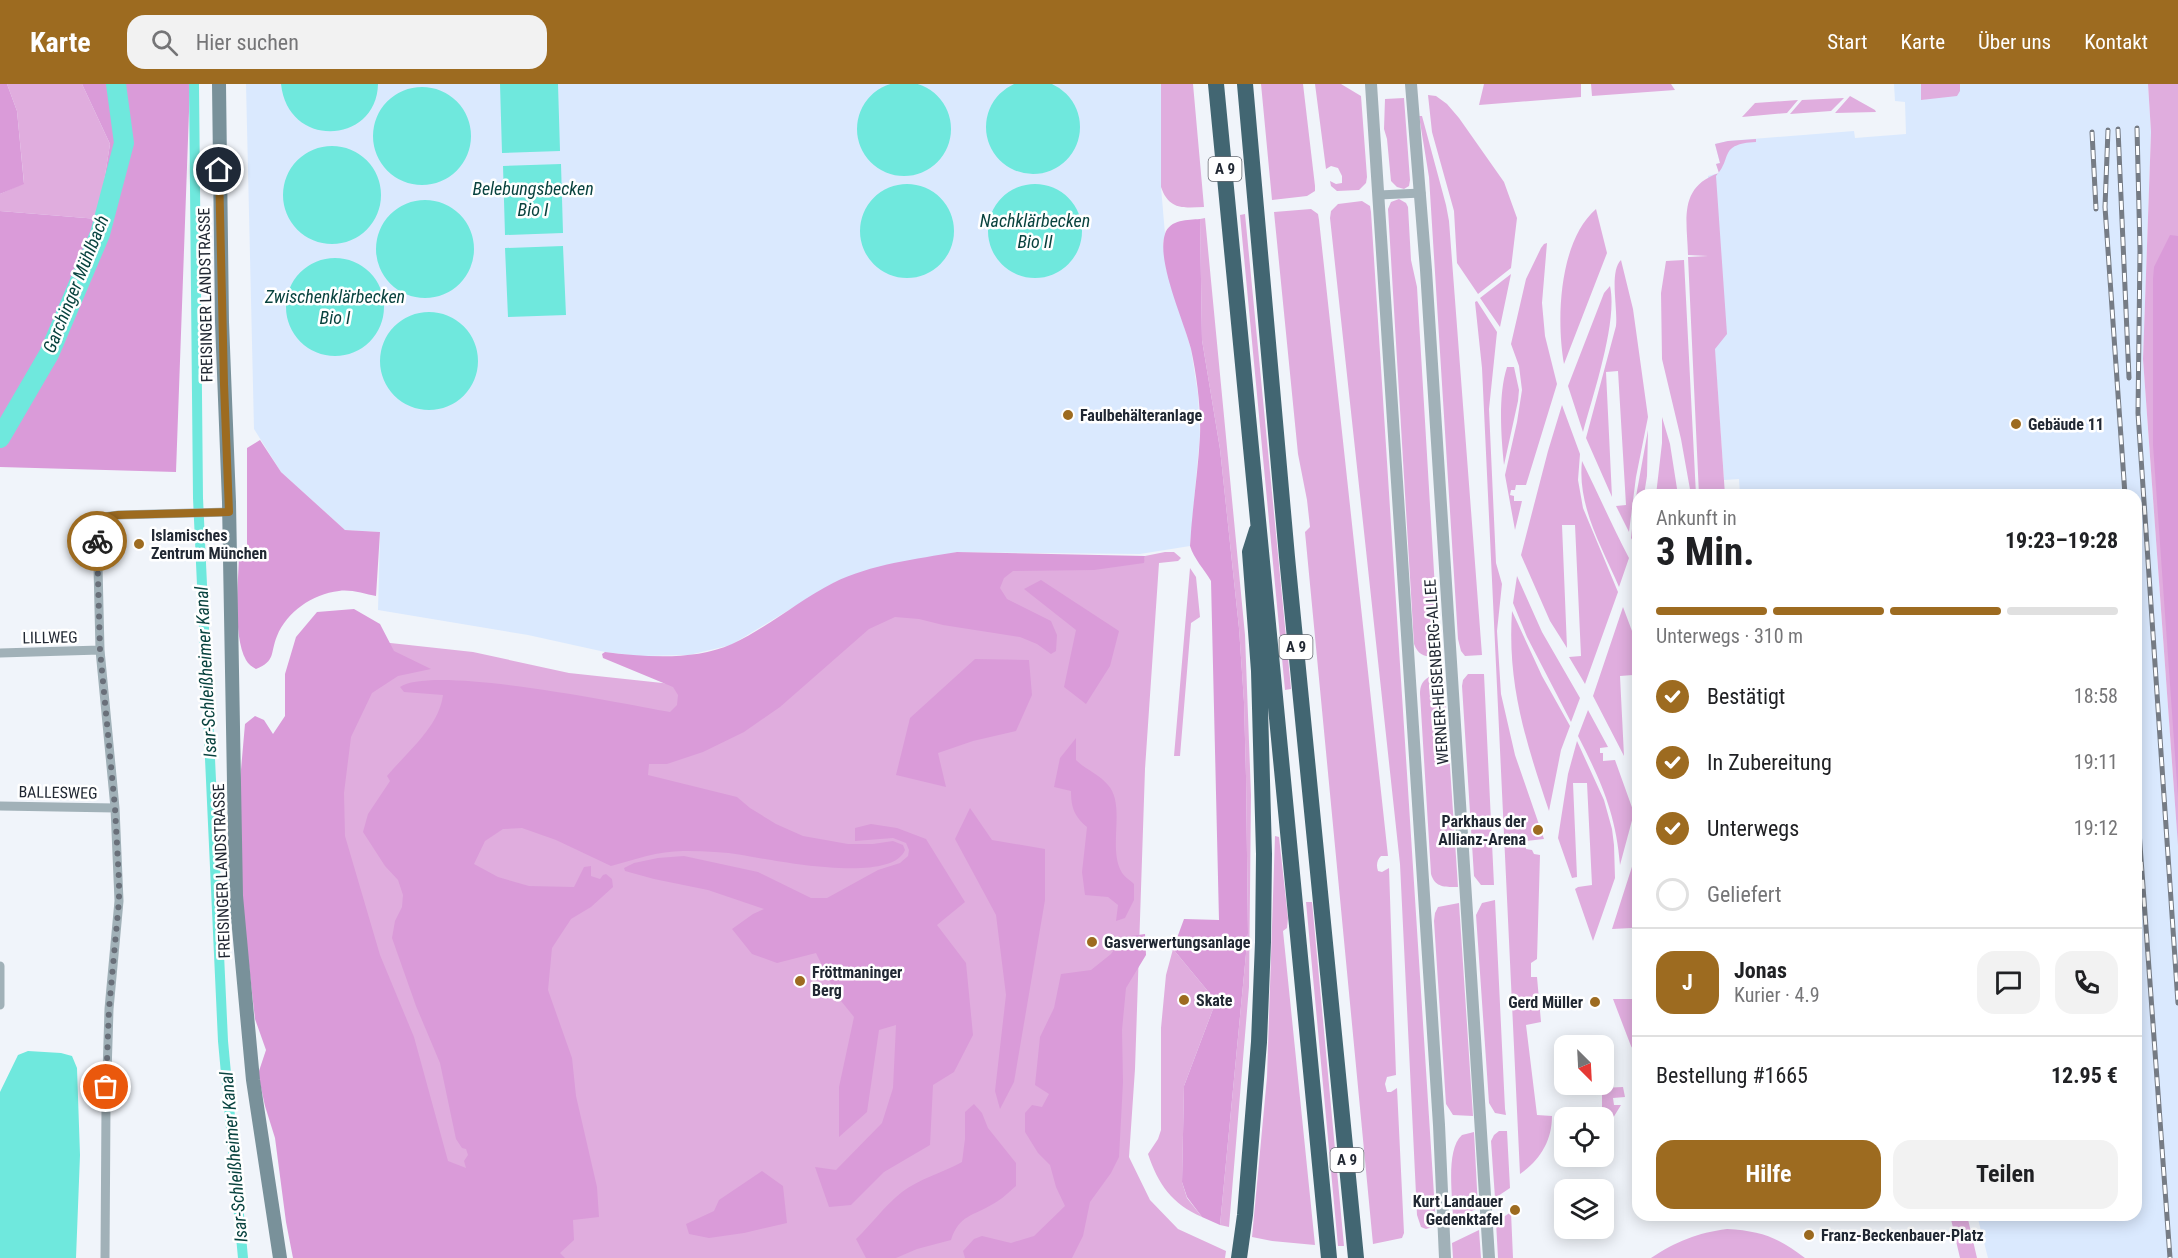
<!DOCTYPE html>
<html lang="de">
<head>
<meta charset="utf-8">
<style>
	body { margin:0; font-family:"Roboto Condensed",sans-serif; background:#f2f2f2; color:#202124; height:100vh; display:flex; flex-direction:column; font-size:22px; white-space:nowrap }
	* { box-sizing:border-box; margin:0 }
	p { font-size:20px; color:#757577 }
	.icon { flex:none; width:33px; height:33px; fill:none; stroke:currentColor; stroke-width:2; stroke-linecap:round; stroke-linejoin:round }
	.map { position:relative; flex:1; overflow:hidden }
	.side { position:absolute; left:1632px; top:405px; width:510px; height:732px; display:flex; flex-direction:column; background:#fff; border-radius:18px; box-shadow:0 3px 15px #0003 }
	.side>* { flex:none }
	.needle { width:39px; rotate:156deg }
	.controls { position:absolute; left:1554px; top:951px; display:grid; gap:12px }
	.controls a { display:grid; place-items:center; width:60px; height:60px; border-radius:12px; background:#fff; box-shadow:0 3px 15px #0003; font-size:30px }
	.pin { position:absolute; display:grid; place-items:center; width:51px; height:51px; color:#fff; margin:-26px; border:3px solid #fff; border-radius:50%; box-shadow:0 2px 6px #0007 }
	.courier { position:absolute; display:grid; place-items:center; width:60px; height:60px; margin:-30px; border:4px solid #9d6b20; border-radius:50%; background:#fff; color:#222; box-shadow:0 2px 8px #0007 }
	.summary em { font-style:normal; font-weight:700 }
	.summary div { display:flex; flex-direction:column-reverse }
	.summary { display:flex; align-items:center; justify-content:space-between; height:102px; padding:0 24px }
	h1 { font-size:39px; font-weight:700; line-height:45px }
	.bar { display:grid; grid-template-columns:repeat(4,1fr); gap:9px 6px; align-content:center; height:72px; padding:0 24px }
	.bar i { height:8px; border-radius:4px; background:#e0e0e0 }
	.bar .on { background:#9d6b20 }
	.bar p { grid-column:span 4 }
	.line { display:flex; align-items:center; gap:15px; padding:0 24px; border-top:2px solid #e0e0e0 }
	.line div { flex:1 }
	.round { display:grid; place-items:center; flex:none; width:63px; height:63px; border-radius:18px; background:#f2f2f2 }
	ol { padding:0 24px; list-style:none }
	li { display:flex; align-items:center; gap:18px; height:66px }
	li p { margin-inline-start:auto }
	li .icon { padding:6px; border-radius:50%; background:#9d6b20; color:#fff; stroke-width:4 }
	li:last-child { color:#757577 }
	li i { width:33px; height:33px; border:3px solid #e0e0e0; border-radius:50% }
	.cta { display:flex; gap:12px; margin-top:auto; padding:12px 24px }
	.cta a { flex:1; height:69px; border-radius:18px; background:#9d6b20; color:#fff; font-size:24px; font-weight:700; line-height:69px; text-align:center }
	.cta a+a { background:#f2f2f2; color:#202124 }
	header { display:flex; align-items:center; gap:36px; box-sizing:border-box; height:84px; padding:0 30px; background:#9d6b20; color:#fff }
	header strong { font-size:28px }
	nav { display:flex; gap:33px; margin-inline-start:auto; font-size:21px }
	.search { width:420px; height:54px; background:#f2f2f2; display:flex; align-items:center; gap:15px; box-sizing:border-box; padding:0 21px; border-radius:18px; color:#757577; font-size:22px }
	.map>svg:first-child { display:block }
	.built { fill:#dae9fe }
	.green { fill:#e0adde }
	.forest { fill:#da9bd9 }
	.water { fill:#6fe8dd }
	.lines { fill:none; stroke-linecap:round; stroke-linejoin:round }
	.canal { stroke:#6fe8dd; stroke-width:10 }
	.river { stroke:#6fe8dd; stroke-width:20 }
	.minor { stroke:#a1b1b8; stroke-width:9 }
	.tertiary { stroke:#a1b1b8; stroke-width:12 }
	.secondary { stroke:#79919a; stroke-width:14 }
	.motorway { stroke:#426672; stroke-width:16 }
	.rail-casing { stroke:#767c85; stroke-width:5 }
	.rail { stroke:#fff; stroke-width:3; stroke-dasharray:9; stroke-linecap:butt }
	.done { stroke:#696f79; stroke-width:6; stroke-dasharray:0 10.8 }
	.route { stroke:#9d6b20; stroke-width:8 }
	.poi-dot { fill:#9d6b20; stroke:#fff; stroke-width:2 }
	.labels { text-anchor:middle; stroke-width:5; stroke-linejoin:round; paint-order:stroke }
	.shield { fill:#fff; stroke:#646870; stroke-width:1.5 }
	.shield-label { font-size:15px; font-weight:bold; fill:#212833 }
	.street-label { font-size:16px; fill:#212833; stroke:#fff }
	.poi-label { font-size:16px; font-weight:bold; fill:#212833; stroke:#fff; text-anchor:start }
	.water-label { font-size:18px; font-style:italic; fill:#09433f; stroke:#fff }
</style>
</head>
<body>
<header>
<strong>Karte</strong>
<div class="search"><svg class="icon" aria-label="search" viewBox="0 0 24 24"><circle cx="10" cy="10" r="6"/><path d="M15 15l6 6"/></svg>Hier suchen</div>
<nav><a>Start</a><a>Karte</a><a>Über uns</a><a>Kontakt</a></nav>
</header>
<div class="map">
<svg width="2178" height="1174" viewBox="0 0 2178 1174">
	<rect width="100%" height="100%" fill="#f0f4fa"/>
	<path class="built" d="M246 0H1161V103L1165 150 1163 159 1166 184 1191 265 1198 310 1200 351 1190 462 1140 470 957 468 835 498 731 561 689 571 639 572 605 568 528 551 378 526 380 448 345 446 281 388 254 345Z
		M1894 0H2148L2151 48 2143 275 2178 762V1174H1988L1977 1131H2136V411H1740L1739 395 1724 396 1708 171V92L1719 89 1716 80 1720 79 1715 60 1728 57 1854 47 1855 54 1906 50 1905 18 1895 17Z"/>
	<path class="green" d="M7 0H82L110 60 98 135 0 127V110L24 99 17 27Z
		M1161 0H1193L1204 123C1183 124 1169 126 1161 103Z
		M1261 0H1303L1315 102V107L1307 112 1272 116Z
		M1315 0H1341L1361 12 1367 93 1366 99 1359 106 1337 107 1331 102 1330 97 1336 100 1342 99V92L1338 84 1331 82 1326 85Z
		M1484 0H1581V13L1479 21Z
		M1591 0H1671L1675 6 1592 12Z
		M1921 0H1960V7L1957 12 1921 16Z
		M2148 0H2178V762L2143 275 2151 48Z
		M1428 11 1436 12 1447 20 1459 34 1504 98 1517 134 1511 184 1478 210 1457 179 1454 127 1432 48Z
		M1850 12 1875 26 1876 28 1835 29Z
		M1404 14 1410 96 1409 102 1404 105 1397 103 1391 97 1387 55 1384 45 1385 15Z
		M1844 14 1831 27 1790 30 1802 16Z
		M1798 16 1787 29 1742 33 1755 19Z
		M1419 32H1422L1446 121 1449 137 1482 571 1465 572 1461 567 1458 555 1429 93Z
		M1756 55V58C1718 60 1733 74 1716 92L1727 250 1715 265 1725 411H1699L1688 173 1708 172 1688 171C1687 136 1678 103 1719 89L1716 80 1720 79 1715 60 1728 57Z
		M1399 115 1406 119 1408 123 1411 176 1417 203 1439 572C1427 573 1419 573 1414 560L1388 125 1391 118Z
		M1362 117 1370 122 1371 128 1436 1142 1426 1145 1421 1143 1417 1131 1400 780 1330 134 1331 127 1338 120Z
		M1311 125 1318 130 1319 136 1388 772H1381C1377 776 1376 781 1378 787L1382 788 1389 784 1396 991 1387 993 1385 1000 1387 1008H1391L1397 1004 1404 1149 1402 1154 1373 1160 1305 448 1310 443 1307 416 1298 370 1274 128Z
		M1596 125 1607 169 1564 280C1556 235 1559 157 1596 125Z
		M1245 130 1291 605 1285 606 1240 131Z
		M1205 134 1245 551 1251 711 1249 903 1229 1143 1220 1141 1248 849 1246 692 1244 618 1239 544 1220 365 1202 256 1200 135Z
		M1547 159 1542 219 1545 252 1557 300 1526 401H1516L1515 406H1511L1510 411 1514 412V417H1522L1515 446 1505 391 1517 338 1522 306 1519 282 1511 260 1526 195 1541 164 1544 160Z
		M1621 176 1633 225 1648 333 1636 393 1629 448 1616 422 1626 421 1618 287 1606 288 1612 413 1586 354 1616 242C1618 224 1609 188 1621 176Z
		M1684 176 1696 411H1691L1681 355 1662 275 1661 209 1666 177Z
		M1511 190 1500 243 1480 214Z
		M1610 202C1618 237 1593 311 1583 348L1568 302 1604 209Z
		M1477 217 1497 248 1489 325 1496 479 1502 500 1497 547 1501 610 1515 671 1544 755 1526 757V765L1532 766 1534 770 1540 771 1537 875 1531 879V893H1537L1541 938 1526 941 1537 1031 1552 1032C1552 1057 1540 1076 1520 1090L1482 284 1475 218Z
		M1507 283H1514L1519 306 1518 317 1504 381C1501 352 1498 311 1507 283Z
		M1562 321 1580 370 1578 396 1583 424 1618 508 1585 600 1569 573 1581 572 1575 441H1562L1567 564 1550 537 1521 471 1548 367Z
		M1662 333 1670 360 1678 411H1656L1662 359Z
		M1648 346 1647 392 1644 411H1638V442L1634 459 1631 454 1635 418Z
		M1582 377C1598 409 1612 442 1629 474L1619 503C1602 463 1577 422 1582 377Z
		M1165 468H1174L1181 474 1178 477 1159 479 1145 685 1135 985 1129 1073 1150 1116 1178 1145 1226 1167 1225 1174H351L322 592 372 557 473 568 569 589 709 604 985 487 1144 476 1145 472Z
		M1190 484 1196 493 1200 533 1191 539 1180 672H1174Z
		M1517 492 1542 548 1580 614 1571 638 1527 553 1513 519Z
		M1623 523 1638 563V678L1633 591 1620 592 1624 672 1593 612Z
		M1512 527 1542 592 1570 642 1561 666 1549 727C1526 658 1507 601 1512 527Z
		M1468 590H1484L1494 801H1481L1474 792 1462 602 1463 596Z
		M1444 592 1458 803C1446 803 1435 804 1431 790L1420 610C1420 602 1422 597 1429 593L1431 596 1437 593Z
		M1588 626 1608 663 1600 664V669H1603V677L1615 676 1634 729 1620 781C1616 730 1601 697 1578 652Z
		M1577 657 1604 716 1612 745 1614 761 1615 794 1593 857 1575 805 1578 803 1592 801 1587 699H1573L1577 793 1572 794 1558 754 1568 690Z
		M1275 752 1279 753 1288 834 1287 844 1283 847 1315 1161 1272 1157 1252 1153 1267 993Z
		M1638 764V822L1632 823V844L1612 845Z
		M1495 816 1505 1025 1506 1031 1495 1029 1489 1019 1476 831 1482 819Z
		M1306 818H1312L1344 1162H1338Z
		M1459 819 1473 1032 1453 1031 1446 1020 1434 837 1435 829 1438 823Z
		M1173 865 1216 917 1184 1002 1182 1098 1187 1114 1202 1133C1172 1120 1158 1100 1148 1070L1158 1055 1161 1046V944L1166 891Z
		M1613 915H1635L1638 926V974L1631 962Z
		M1623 1003 1625 1013 1613 1014 1614 1021H1621L1613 1034 1604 1044V1034L1590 1033 1602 1030V1004Z
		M1499 1047H1507L1510 1104 1495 1114 1491 1057 1494 1051Z
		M1474 1048 1478 1124 1453 1136C1453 1114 1445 1066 1462 1051Z
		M1511 1128 1513 1174H1498L1496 1138Z
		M1950 1131H1967L1977 1174H1960Z
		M1727 1145C1761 1147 1778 1153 1805 1174H1651C1677 1157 1697 1149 1727 1145Z
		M1479 1146 1481 1174H1453L1452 1159Z"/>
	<path class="forest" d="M0 0H7L17 27 24 100 0 110Z
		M82 0H190L176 388 0 383V127L98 135 110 60Z
		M1200 135 1202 256 1220 365 1239 544 1244 618 1246 692 1248 849 1220 1141 1202 1133 1187 1113 1182 1098 1184 1002 1216 917 1173 865 1184 835 1219 836 1211 497C1204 485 1194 475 1190 462 1192 425 1198 389 1200 352 1201 324 1197 293 1191 265 1184 237 1156 177 1165 150 1170 135 1188 136 1200 135Z
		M2170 151 2178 152V713L2153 361V195L2154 183Z
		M260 356 281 388 345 446 380 448 376 512C365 510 350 505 339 507 312 510 287 528 277 552 270 569 276 577 256 585 252 583 248 580 246 576 233 553 238 500 239 473L247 472V364Z
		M957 468 1145 472 1144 479 1094 486 1013 487 1004 494 1000 504 1007 515 1051 537 1057 551 1056 567 1051 570 1037 560 1020 553 943 541 919 535 895 533 869 545 780 623 744 648 703 668 667 680H649L648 691 737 713 750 724 776 740 803 752 848 760H873L893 757 903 761 905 766C891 801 772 776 742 771 724 768 706 767 687 767 661 766 636 775 611 782L556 756 522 744 503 745 485 757 474 780 498 793 529 802 574 803 584 783 591 782V792L600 795 603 791 606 790 612 795 613 803 591 823 571 835 552 864 548 906 572 974 576 1012 597 1103 599 1133 573 1136 574 1156 560 1169 565 1174H293L286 1138 275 1054 265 1022 258 990 266 966 255 935 244 838 240 784V697L245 640 255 632 264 636 273 650 285 632V590L296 553 317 528 354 525 380 540 394 567 431 585 398 592 372 609 351 653 344 709 345 752 380 871 414 953 448 1077 466 1084 464 1077 468 1071 466 1065 462 1064 456 1055 440 979 416 922 392 854 395 837 402 823 403 811 398 796 385 782 363 748 368 730 390 697 387 692C407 668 439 643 443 611L404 608 400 603C433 580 624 620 670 628L677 621 678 611 673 603 603 574 602 570 605 568C645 573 694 577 732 560 767 544 798 517 833 499 871 480 916 475 957 468Z
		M1041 496 1119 547 1110 582 1086 620 1064 603 1076 546 1024 505Z
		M975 575 1029 576 1032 611 1016 647 973 657 938 669 946 703 896 691 910 634Z
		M1076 654V676C1085 685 1100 691 1108 701 1126 721 1108 762 1121 787 1123 792 1130 796 1134 800V816L1125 834 1116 837 1118 821 1108 813 1085 811 1082 788 1087 743C1074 732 1071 723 1071 707L1054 703 1060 674Z
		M970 724 992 756 1045 765V816L1014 998 1000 1025 995 1007 1006 911 996 831 955 755Z
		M871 740 897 744 926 755 965 818 937 841 966 879 973 951 954 988 933 1001 930 1061 884 1088 851 1121 829 1123 815 1083 836 1086 882 1039 893 1004 896 941 879 946 867 1028 839 1053V1003L854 933 837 912 816 869 777 879 752 870 732 845 753 830 764 825 708 806 654 795 625 787 624 784 634 779 658 774 684 772 758 788 811 814H827L878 786 900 779 908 772 909 766 906 759 893 754 855 757V744Z
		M1145 850 1146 871 1126 904 1122 946 1123 998 1119 1073 1111 1089 1090 1118 1083 1152 1072 1174H965L963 1167 974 1155 982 1152 1011 1159 1034 1152 1065 1122 1056 1103 1050 1081 1038 1069 1025 1048V1029L1032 1021 1042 1023 1049 1010 1035 1001 1040 953 1054 924 1061 890 1091 886 1111 870 1123 853Z
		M974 1020 982 1029 988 1044 1016 1079V1102C1009 1108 1001 1116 993 1120 973 1132 959 1131 951 1156L917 1165 896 1174H866L856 1155C872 1140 884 1122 902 1108 917 1096 944 1088 962 1078L965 1055V1028Z
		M762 1087 783 1102 787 1139 744 1149 709 1154 689 1150 686 1140 714 1127 719 1116Z"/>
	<path class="water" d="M986 43a47 47 0 1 1 94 0a47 47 0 1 1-94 0Z
		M857 45a47 47 0 1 1 94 0a47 47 0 1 1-94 0Z
		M281 0H378C377 60 288 66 281 0Z
		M500 0H558L560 67 502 69Z
		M373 52a49 49 0 1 1 98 0a49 49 0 1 1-98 0Z
		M283 111a49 49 0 1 1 98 0a49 49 0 1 1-98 0Z
		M561 80 563 149 505 151 503 82Z
		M988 147a47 47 0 1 1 94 0a47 47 0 1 1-94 0Z
		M860 147a47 47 0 1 1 94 0a47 47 0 1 1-94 0Z
		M376 165a49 49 0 1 1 98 0a49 49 0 1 1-98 0Z
		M563 162 566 231 508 233 505 164Z
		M286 223a49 49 0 1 1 98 0a49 49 0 1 1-98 0Z
		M380 277a49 49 0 1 1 98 0a49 49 0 1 1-98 0Z
		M28 967 61 969 72 972 77 984 80 1071 76 1174H0V1008L18 971Z"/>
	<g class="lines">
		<path class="canal" d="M194 0 198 414 223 957 243 1174"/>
		<path class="river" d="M0 354 49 270 100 150 124 59 116 0"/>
		<path class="minor" d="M1379 111 1421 109
			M0 569 100 566
			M0 722 115 724
			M0 882V921
			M105 1174 106 1022 109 925 119 817 115 724 100 566 97 441 104 433 119 431 229 428"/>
		<path class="tertiary" d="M1371 0 1439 1041 1445 1174
			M1411 0 1426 186 1489 1174"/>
		<path class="secondary" d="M219 0 222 238 229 418 236 812 253 996 280 1174"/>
		<path class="motorway" d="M1216 0 1329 1174
			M1245 0 1287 473 1356 1174
			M1239 1174 1245 1131 1259 958 1263 858 1264 770 1259 587 1250 468 1257 446"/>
		<g class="rail-casing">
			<path id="rail" d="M2137 44 2140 166 2138 329 2178 919
				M2118 45 2129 294
				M2108 46 2105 123 2125 411
				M2092 48 2096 125
				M2136 706 2170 1174"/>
		</g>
		<use href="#rail" class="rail"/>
	</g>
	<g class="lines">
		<path class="done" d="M97 457 100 566 115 724 119 797V817L109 925 106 1003"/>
		<path class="route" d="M97 457V441L104 433 118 431 229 428 224 300 219 86"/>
	</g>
	<g class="poi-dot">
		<circle cx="1068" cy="331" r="6"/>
		<circle cx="2016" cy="340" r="6"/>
		<circle cx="139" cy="460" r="6"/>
		<circle cx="1538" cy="746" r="6"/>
		<circle cx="1092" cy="858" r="6"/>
		<circle cx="800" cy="897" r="6"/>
		<circle cx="1184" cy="916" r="6"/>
		<circle cx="1595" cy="918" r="6"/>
		<circle cx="1515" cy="1126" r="6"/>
		<circle cx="1809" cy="1151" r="6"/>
	</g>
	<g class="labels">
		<g class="shield">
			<rect x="1208.5" y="73" width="33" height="24" rx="4.5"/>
			<rect x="1279.5" y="551" width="33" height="24" rx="4.5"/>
			<rect x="1330.5" y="1064" width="33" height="24" rx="4.5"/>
		</g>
		<g class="shield-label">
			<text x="1225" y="90">A 9</text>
			<text x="1296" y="568">A 9</text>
			<text x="1347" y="1081">A 9</text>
		</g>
		<g class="street-label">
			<text transform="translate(205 211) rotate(-91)" y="6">FREISINGER LANDSTRASSE</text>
			<text transform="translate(50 553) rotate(-1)" y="6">LILLWEG</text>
			<text transform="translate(1436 588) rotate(-94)" y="6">WERNER-HEISENBERG-ALLEE</text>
			<text transform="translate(58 708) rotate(1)" y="6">BALLESWEG</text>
			<text transform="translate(221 787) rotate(-92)" y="6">FREISINGER LANDSTRASSE</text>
		</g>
		<g class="poi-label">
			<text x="1080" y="337">Faulbehälteranlage</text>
			<text x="2028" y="346">Gebäude 11</text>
			<text x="151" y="457">Islamisches<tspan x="151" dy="18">Zentrum München</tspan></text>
			<text x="1526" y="743" text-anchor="end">Parkhaus der<tspan x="1526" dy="18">Allianz-Arena</tspan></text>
			<text x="1104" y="864">Gasverwertungsanlage</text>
			<text x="812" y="894">Fröttmaninger<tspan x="812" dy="18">Berg</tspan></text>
			<text x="1196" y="922">Skate</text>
			<text x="1583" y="924" text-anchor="end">Gerd Müller</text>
			<text x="1503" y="1123" text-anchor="end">Kurt Landauer<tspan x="1503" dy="18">Gedenktafel</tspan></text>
			<text x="1821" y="1157">Franz-Beckenbauer-Platz</text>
		</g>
		<g class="water-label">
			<text x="533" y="111">Belebungsbecken<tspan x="533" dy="21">Bio I</tspan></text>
			<text x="1035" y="143">Nachklärbecken<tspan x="1035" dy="21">Bio II</tspan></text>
			<text transform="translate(76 200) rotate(-68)" y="6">Garchinger Mühlbach</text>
			<text x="335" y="219">Zwischenklärbecken<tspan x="335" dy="21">Bio I</tspan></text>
			<text transform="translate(206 588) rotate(-93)" y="6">Isar-Schleißheimer Kanal</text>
			<text transform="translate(234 1073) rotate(-95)" y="6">Isar-Schleißheimer Kanal</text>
		</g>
	</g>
</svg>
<div class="controls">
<a><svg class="needle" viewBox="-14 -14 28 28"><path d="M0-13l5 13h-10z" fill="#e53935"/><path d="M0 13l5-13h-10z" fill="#757577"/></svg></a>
<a><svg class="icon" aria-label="locate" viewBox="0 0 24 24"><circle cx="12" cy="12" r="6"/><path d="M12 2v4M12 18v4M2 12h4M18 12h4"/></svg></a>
<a><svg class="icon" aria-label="layers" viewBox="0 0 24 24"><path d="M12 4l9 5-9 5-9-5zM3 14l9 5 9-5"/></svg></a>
</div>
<div class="pin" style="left:106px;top:1003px;background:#ea580c"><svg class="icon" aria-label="bag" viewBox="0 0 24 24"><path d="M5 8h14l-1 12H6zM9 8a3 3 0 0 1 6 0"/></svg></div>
<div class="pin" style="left:219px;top:86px;background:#1f2937"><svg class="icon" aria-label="home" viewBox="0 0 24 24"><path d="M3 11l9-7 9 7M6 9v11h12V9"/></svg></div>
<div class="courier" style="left:97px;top:457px"><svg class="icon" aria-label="bike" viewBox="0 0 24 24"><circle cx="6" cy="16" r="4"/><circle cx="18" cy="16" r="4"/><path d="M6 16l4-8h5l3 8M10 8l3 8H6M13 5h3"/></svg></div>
<section class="side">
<div class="summary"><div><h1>3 Min.</h1><p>Ankunft in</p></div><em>19:23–19:28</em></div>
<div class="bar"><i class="on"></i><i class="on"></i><i class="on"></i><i></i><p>Unterwegs · 310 m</p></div>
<ol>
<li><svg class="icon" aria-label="check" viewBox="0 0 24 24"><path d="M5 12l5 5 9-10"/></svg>Bestätigt<p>18:58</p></li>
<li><svg class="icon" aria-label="check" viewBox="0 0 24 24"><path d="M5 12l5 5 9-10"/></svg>In Zubereitung<p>19:11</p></li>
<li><svg class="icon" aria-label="check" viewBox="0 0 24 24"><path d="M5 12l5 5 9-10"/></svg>Unterwegs<p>19:12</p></li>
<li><i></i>Geliefert</li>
</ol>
<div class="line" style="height:108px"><b class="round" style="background:#9d6b20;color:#fff">J</b><div><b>Jonas</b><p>Kurier · 4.9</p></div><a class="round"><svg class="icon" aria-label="chat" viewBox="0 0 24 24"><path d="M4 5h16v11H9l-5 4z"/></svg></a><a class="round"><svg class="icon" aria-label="phone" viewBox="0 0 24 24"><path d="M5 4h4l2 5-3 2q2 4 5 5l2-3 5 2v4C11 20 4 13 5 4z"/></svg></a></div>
<div class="line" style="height:78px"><div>Bestellung #1665</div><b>12.95 €</b></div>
<div class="cta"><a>Hilfe</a><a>Teilen</a></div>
</section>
</div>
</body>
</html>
